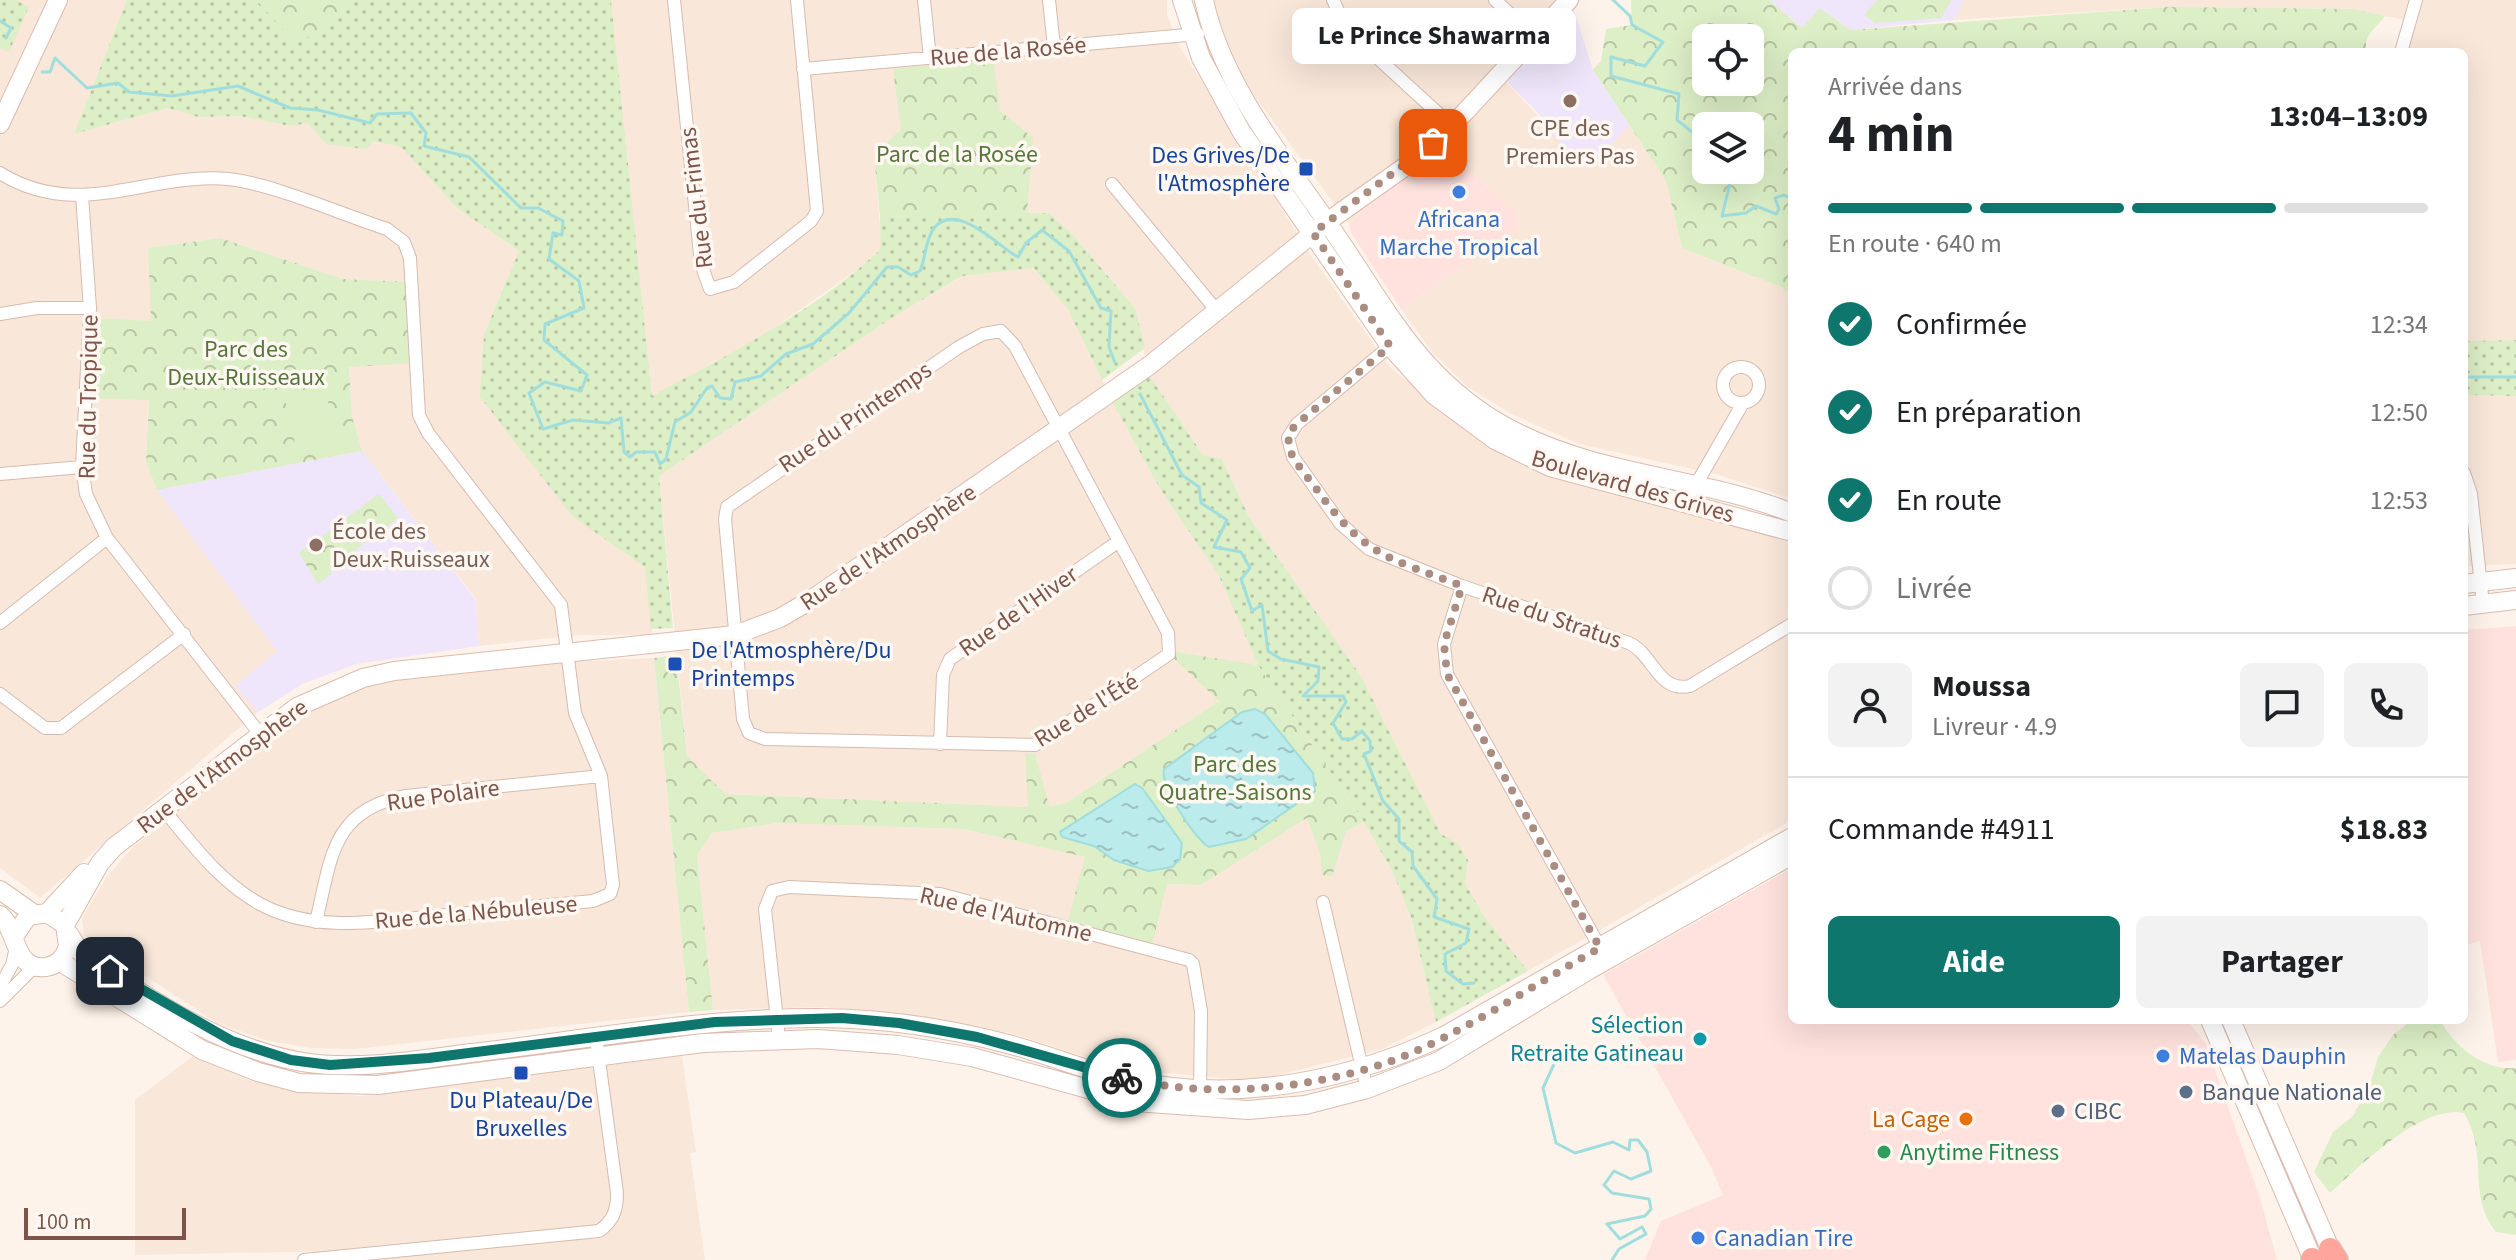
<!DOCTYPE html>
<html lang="fr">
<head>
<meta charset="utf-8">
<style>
	body { margin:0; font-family:"Source Sans 3",sans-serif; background:#f2f2f2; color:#202124; height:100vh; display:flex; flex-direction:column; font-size:30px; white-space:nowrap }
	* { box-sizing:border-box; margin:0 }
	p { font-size:26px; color:#757577 }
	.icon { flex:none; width:44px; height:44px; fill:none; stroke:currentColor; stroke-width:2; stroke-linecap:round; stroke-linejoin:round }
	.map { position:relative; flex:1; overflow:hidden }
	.details { position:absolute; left:1788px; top:48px; width:680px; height:976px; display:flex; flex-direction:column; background:#fff; border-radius:12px; box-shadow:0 8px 32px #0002 }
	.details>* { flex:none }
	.fabs { position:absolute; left:1692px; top:24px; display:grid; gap:16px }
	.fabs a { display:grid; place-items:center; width:72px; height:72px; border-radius:12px; background:#fff; box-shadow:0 8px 32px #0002; font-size:40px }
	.scale { position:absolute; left:24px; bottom:20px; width:162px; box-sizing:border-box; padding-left:8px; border:4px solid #7d5449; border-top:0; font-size:22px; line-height:28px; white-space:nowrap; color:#7d5449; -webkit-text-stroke:6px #fff8f2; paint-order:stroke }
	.pin { position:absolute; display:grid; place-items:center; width:68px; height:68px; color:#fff; margin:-34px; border-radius:16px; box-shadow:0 4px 12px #0006 }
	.courier { position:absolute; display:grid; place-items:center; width:80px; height:80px; margin:-40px; border:6px solid #0f766e; border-radius:50%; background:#fff; color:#222; box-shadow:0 2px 10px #0007 }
	.bubble { position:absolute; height:56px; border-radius:12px; background:#fff; box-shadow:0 8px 32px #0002; font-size:26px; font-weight:700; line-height:56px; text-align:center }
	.overview em { font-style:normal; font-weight:700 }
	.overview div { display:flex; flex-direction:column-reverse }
	.overview { display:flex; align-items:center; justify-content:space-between; height:136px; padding:0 40px }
	h1 { font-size:52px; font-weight:700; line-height:60px }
	.bar { display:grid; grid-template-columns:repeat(4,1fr); gap:12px 8px; align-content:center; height:96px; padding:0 40px }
	.bar i { height:10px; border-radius:6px; background:#e0e0e0 }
	.bar .selected { background:#0f766e }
	.bar p { grid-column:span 4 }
	.line { display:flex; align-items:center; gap:20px; padding:0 40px; border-top:2px solid #e0e0e0 }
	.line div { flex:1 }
	.round { display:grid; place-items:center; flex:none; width:84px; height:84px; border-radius:12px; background:#f2f2f2 }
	ol { padding:0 40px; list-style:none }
	li { display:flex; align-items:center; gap:24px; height:88px }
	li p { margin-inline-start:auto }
	li .icon { padding:8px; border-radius:50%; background:#0f766e; color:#fff; stroke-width:4 }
	li:last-child { color:#757577 }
	li i { width:44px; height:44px; border:4px solid #e0e0e0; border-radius:50% }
	.button { display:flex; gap:16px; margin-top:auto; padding:16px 40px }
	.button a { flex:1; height:92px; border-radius:12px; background:#0f766e; color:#fff; font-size:32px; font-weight:700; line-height:92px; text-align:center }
	.button a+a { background:#f2f2f2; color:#202124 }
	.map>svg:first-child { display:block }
	.residential { fill:#f9e7da }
	.commercial { fill:#ffe2dd }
	.education { fill:#f0e6fb }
	.grass { fill:url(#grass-dots) }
	.forest { fill:url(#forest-crowns); fill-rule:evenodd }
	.garden { fill:#dcefc6 }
	.water { fill:url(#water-ripples); stroke:#a0dede; stroke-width:2 }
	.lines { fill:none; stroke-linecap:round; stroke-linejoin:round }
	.stream { stroke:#a0dede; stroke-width:3 }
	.street-casing { stroke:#d5bbb0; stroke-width:14 }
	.secondary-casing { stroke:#dbbcaf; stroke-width:20 }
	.highway-casing { stroke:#dbcfcc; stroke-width:24 }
	.street { stroke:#fff; stroke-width:12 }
	.secondary { stroke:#fff; stroke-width:18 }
	.highway { stroke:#fea69b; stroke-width:22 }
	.done { stroke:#aa8c81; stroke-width:8; stroke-dasharray:0 14.4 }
	.route { stroke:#0f766e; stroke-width:10 }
	.education-dot { fill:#8d6e63; stroke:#fff8f2; stroke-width:3 }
	.transit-dot { fill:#1a4fb4; stroke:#fff8f2; stroke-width:3 }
	.shop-dot { fill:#3f7fe0; stroke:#fff8f2; stroke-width:3 }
	.culture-dot { fill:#0f9aa8; stroke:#fff8f2; stroke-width:3 }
	.service-dot { fill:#5c6f8a; stroke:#fff8f2; stroke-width:3 }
	.food-dot { fill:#e8710a; stroke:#fff8f2; stroke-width:3 }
	.leisure-dot { fill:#2e9e5b; stroke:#fff8f2; stroke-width:3 }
	.labels { text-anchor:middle; stroke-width:7; stroke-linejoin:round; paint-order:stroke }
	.street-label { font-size:24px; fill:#7d5449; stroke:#fff8f2 }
	.education-label { font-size:24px; fill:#785e54; stroke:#fff8f2 }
	.park-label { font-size:24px; fill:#55773a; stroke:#fff8f2 }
	.transit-label { font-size:24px; fill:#164399; stroke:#fff8f2; text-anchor:end }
	.shop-label { font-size:24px; fill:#366cbe; stroke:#fff8f2; text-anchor:start }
	.culture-label { font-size:24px; fill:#0d838f; stroke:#fff8f2; text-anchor:end }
	.service-label { font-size:24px; fill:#4e5e75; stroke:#fff8f2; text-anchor:start }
	.food-label { font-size:24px; fill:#c56008; stroke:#fff8f2; text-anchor:end }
	.leisure-label { font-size:24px; fill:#27864d; stroke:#fff8f2; text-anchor:start }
</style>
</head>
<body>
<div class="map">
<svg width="2516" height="1260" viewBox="0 0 2516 1260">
	<defs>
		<pattern id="grass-dots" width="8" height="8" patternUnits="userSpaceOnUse" patternTransform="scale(2)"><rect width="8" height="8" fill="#dcefc6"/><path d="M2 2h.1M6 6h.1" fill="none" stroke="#b8c4a3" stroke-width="1.8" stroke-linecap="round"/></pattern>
		<pattern id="forest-crowns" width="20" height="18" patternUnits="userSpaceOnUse" patternTransform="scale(2)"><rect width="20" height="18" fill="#dcefc6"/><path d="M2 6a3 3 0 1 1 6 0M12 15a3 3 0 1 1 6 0" fill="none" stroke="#b8c4a3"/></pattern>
		<pattern id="water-ripples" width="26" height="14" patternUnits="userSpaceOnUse" patternTransform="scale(2)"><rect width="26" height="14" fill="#bbebeb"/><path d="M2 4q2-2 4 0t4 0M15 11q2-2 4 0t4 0" fill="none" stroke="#9dc1c0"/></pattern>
	</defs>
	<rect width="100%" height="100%" fill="#fef3ea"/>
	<path class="residential" d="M0 0H127L74 134 168 108 198 117 240 116 290 126 308 123 401 147 457 208 519 251 484 334 572 516 646 567 652 635H581L479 646 476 599 362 451 352 416 349 367 410 282 343 279 220 238 148 248 152 321 146 462 157 490 302 684 258 712 40 898 0 868Z
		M611 0H1167V15L1181 49 1312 257 1390 367 1475 436 1738 520 1792 544V820L1528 971 1484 916 1465 883 1457 843 1441 834 1361 676 1249 517 1222 459 1203 455 1149 376 1135 308 1072 234 1049 213 1027 215 1033 138 901 129 874 155 882 249 861 267 767 333 652 396Z
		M1209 0H1581L1506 82 1588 169 1629 125 1666 181 1682 248 1781 287 1792 296V499L1719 475 1579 444 1511 414 1468 387 1433 353 1401 309 1519 229 1439 143 1349 224 1250 90 1224 44Z
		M1964 0H2516V340L2464 341V52H2401L2408 21 2352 9 2168 7 1954 20Z
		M1032 268 1068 308 1112 401 1160 489 1218 574 1258 665 1176 653 1173 658 1219 701 1066 803 1048 806 1035 753 1025 755 1029 807 725 794 687 756 659 476 890 319 963 276Z
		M2464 395 2516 396V564L2464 566Z
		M654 658 689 1012 355 1049 312 1048 269 1041 219 1024 84 936 82 918 106 878 133 847 286 723 355 689 414 677 540 663Z
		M1307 818 1320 854 1322 875 1346 831 1364 822 1392 871 1411 917 1436 1022 1382 1049 1255 1081 1123 1069 1011 1033 902 1014 820 1007 713 1010 697 855 712 833 777 823 963 829 1086 857 1151 948 1166 884 1201 885Z
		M193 1056 284 1089 360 1096 682 1056 696 1152 690 1153 705 1260H337L336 1251 135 1255V1100Z"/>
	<path class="commercial" d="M1439 143 1519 215V229L1401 309 1351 233 1349 224Z
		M2516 626V1060L2498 1062 2480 941 2464 946V630Z
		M1792 868V1020H2187L2206 1044 2260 1198 2277 1260H1645L1661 1221 1723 1195 1710 1165 1603 975Z"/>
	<path class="education" d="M1769 0H1964L1954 20 1849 30 1820 8 1802 28Z
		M1573 7 1593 70 1629 125 1589 169 1547 130 1546 121 1506 81Z
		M362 451 476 600 479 646 356 664 302 684 258 712 235 686 277 651 157 490Z"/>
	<path class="grass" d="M0 0H16L29 7 9 52 0 48Z
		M127 0H611L652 396C731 353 815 311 881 249L880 217 1049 213 1072 234 1135 308 1145 348 1102 380 1068 309 1033 268 962 276 890 319 659 476 673 628 651 629 645 567 572 516 480 397 484 334 519 251 457 208 401 147 374 141 366 149 326 144 308 123 290 126 240 116 198 117 168 108 74 134Z
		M2516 340V396L2464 395V341Z
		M1149 375 1203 455 1222 459 1249 517 1361 676 1441 834 1457 843 1468 860 1465 883 1484 916 1528 971 1436 1022 1411 917 1392 871 1364 822 1258 665 1218 574 1160 489 1112 401Z"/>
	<path class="forest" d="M256 0H349L320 36 292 39Z
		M1631 0H1769L1802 28 1820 8 1850 30 2168 7 2352 9 2385 16C2376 29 2362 35 2367 52H1792V296L1781 287 1682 248 1666 181 1593 70 1601 61 1606 29 1632 25ZM1706 38H1750V82H1706ZM1706 126H1750V170H1706Z
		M1877 0H1952L1941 18 1875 23 1864 15Z
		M993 59 1000 111 1033 138 1027 215 880 217 874 155 901 129 893 69Z
		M220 238 343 279 410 282 415 363 349 367 352 416 362 451 157 490 146 462 149 400 90 398 94 318 151 321 148 248Z
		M379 494 398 518 330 569 332 574 318 584 299 553Z
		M1176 652 1258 665 1364 822 1346 831 1332 876 1322 875 1320 854 1307 818 1201 885 1167 884 1151 949 1066 928 1085 857 963 829 777 823 712 833 697 855 713 1010 689 1012 654 658 676 655 687 756 725 794 1028 807 1025 754 1035 753 1049 806 1066 803 1219 701 1173 658Z
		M2412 1020H2440C2454 1046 2484 1071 2516 1068V1235L2496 1232C2466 1194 2490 1158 2464 1113 2423 1103 2359 1167 2330 1193L2314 1172 2333 1132 2353 1116 2370 1084 2378 1057 2393 1035Z"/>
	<path class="garden" d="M324 386 339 447 298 457 284 395Z"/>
	<path class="water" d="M1255 709 1265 714 1313 773 1315 791 1246 839 1209 847C1194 839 1160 785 1164 769L1242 712Z
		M1135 784 1142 788 1182 843 1180 859 1172 867 1148 871 1114 860 1094 846 1062 837 1060 832Z"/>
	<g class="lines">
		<path class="stream" d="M1613 0 1630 16 1632 25 1663 42 1645 66 1611 57V76L1679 94 1677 120 1706 143
			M0 21 11 28 6 38
			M42 72H50L55 58 87 88 118 83 129 92 172 96 238 86 290 108 318 110 370 123 377 114 411 113 426 133 424 146 469 157 521 208H538L563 221 562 235 553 233 549 259 579 281 584 308 545 324 544 340 587 375 581 391 545 382 529 393 543 429 573 420 608 423 621 418 624 452 630 457 636 452H655L660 464 666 459 675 422 691 412 707 388 712 386 720 398 731 399 735 382 761 376 786 354 813 344 849 313 887 267H898L911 275 920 271C926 257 925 240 934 228 958 200 999 248 1018 257L1026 243 1042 230 1069 251 1101 308 1111 311 1109 347 1115 363
			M1723 170 1730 183 1722 216 1746 213 1756 206 1776 214 1779 209 1775 198 1784 195 1792 199
			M2464 377H2516
			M1140 394 1182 475 1199 487 1201 503 1227 520 1214 547 1241 552 1250 568 1241 579 1252 611 1262 605 1268 651 1281 659 1319 667 1318 681 1303 696H1343L1346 702 1333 723 1342 739H1352L1362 731 1370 741 1371 751 1364 754 1383 801 1399 819V841L1412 852 1413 866 1437 899 1434 917 1469 929 1466 943 1445 954 1446 971 1463 984 1474 983
			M1517 1043 1555 1062 1543 1088 1556 1143 1575 1153 1613 1142 1629 1150 1630 1140H1638L1647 1152 1651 1171 1631 1179 1614 1171 1604 1185 1612 1193 1649 1199 1651 1209 1645 1216 1607 1224 1620 1239 1642 1227 1646 1234 1619 1249 1612 1260"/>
		<g class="street-casing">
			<path id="street" d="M674 0 701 264 710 289 734 282 811 221 817 211 797 0
				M924 0 930 58
				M1049 0 1054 47
				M1333 0 1347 30 1452 126
				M1495 0 1534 36
				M2401 52 2416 0
				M803 69 1198 34
				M0 173C79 222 147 172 228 179 271 183 343 215 387 229L404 242 410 258 419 415 428 433 561 605 575 713 601 776 613 885 610 894 593 901C544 906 496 910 447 915 385 920 317 935 260 904 220 882 192 844 164 810
				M1112 184 1217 311
				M82 195 90 308 82 467 86 494 107 538 260 734
				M0 314 37 308H90
				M1001 331 1015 346 1168 633 1169 654 1035 745 765 739 749 733 743 719 725 519 727 507 959 347 983 334Z
				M1390 346 1297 424 1288 438 1293 457 1340 523 1369 549 1462 586 1629 643C1654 655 1658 693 1690 686L1792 624
				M1723 385a18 18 0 1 1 36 0a18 18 0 1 1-36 0Z
				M2464 473 2471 494 2483 604
				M0 474 82 467
				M1686 502 1743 403
				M1462 586 1444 644 1447 674 1602 951
				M0 623 107 538
				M0 694 45 728H61L184 634
				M940 744 943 675 950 659 1119 541
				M1323 902 1367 1089
				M316 922C331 860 331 809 406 796L601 776
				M0 986 12 965 16 947
				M0 1001 35 966
				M779 1039 765 909 772 891 789 887 940 894 1189 960 1193 964 1201 1011 1200 1094
				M304 1260 599 1231C613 1221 617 1211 617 1193L596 1038"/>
		</g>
		<g class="secondary-casing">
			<path id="secondary" d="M1182 0 1201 58 1241 131 1390 346 1434 395 1495 440 1550 467 1792 532
				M1204 0C1222 87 1291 168 1340 241 1368 282 1394 328 1428 365 1452 391 1482 415 1514 431 1600 476 1702 477 1792 513
				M0 124 58 0
				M2464 584 2516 578
				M2464 606 2516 600
				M0 890 34 914
				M47 913 84 873
				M0 915C18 930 13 971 46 967 58 965 65 957 68 946L65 925 47 913 28 916 15 935
				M65 925 100 863 114 847 297 707 363 678 394 671 735 635 780 618 811 600 1150 365 1327 222 1413 161 1452 126 1569 0
				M69 934 81 953C149 999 225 1051 309 1063 362 1070 417 1060 471 1053 585 1040 700 1018 816 1018 882 1018 948 1028 1012 1045 1051 1056 1088 1071 1127 1080 1238 1103 1343 1083 1444 1036L1792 837
				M59 961 202 1050 258 1072 299 1083 378 1085 703 1043 818 1039 898 1045 972 1057 1135 1102 1248 1110 1305 1105 1367 1089 1439 1061 1589 970 1792 855
				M2210 1020 2313 1260
				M2231 1020 2335 1260"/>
		</g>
		<g class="highway-casing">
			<path id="highway" d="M2330 1249 2337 1260
				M2312 1259V1260"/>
		</g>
		<use href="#street" class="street"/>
		<use href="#secondary" class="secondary"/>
		<use href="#highway" class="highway"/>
	</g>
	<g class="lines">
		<path class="done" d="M1122 1078C1209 1098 1301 1091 1386 1063 1455 1039 1534 984 1600 948L1447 674 1444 644 1462 586C1386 557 1364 556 1315 487 1305 474 1293 461 1288 445L1290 431 1297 424 1390 346 1313 233 1433 143"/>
		<path class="route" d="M110 971 232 1041 291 1060 330 1065 429 1058 715 1022 842 1018 899 1023 977 1037 1122 1078"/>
	</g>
	<g class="education-dot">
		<circle cx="1570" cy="101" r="8"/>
		<circle cx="316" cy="545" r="8"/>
	</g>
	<g class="transit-dot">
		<rect x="1298" y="161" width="16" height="16" rx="4"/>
		<rect x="667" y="656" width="16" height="16" rx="4"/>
		<rect x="513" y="1065" width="16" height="16" rx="4"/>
	</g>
	<g class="shop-dot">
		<circle cx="1459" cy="192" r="8"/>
		<circle cx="2163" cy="1056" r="8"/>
		<circle cx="1698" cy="1238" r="8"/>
	</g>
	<circle class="culture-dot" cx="1700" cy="1039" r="8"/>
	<g class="service-dot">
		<circle cx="2186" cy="1092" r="8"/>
		<circle cx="2058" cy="1111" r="8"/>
	</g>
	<circle class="food-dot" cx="1966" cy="1119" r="8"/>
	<circle class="leisure-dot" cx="1884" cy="1152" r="8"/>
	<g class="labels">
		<g class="street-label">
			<text transform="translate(1008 51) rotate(-5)" y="8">Rue de la Rosée</text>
			<text transform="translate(696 198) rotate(-97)" y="8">Rue du Frimas</text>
			<text transform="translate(88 397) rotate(-89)" y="8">Rue du Tropique</text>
			<text transform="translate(855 417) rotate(-34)" y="8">Rue du Printemps</text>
			<text transform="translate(1633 486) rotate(16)" y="8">Boulevard des Grives</text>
			<text transform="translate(888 547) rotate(-34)" y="8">Rue de l'Atmosphère</text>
			<text transform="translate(1018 611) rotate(-35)" y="8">Rue de l'Hiver</text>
			<text transform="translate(1552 617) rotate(19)" y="8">Rue du Stratus</text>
			<text transform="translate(1086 710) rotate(-32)" y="8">Rue de l'Été</text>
			<text transform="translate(222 766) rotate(-37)" y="8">Rue de l'Atmosphère</text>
			<text transform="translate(443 795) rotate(-8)" y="8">Rue Polaire</text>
			<text transform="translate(476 912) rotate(-5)" y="8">Rue de la Nébuleuse</text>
			<text transform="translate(1006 914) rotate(13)" y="8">Rue de l'Automne</text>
		</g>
		<g class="education-label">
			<text x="1570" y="136">CPE des<tspan x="1570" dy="28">Premiers Pas</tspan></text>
			<text x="332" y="539" text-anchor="start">École des<tspan x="332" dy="28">Deux-Ruisseaux</tspan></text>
		</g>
		<g class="park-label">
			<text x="957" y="162">Parc de la Rosée</text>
			<text x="246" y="357">Parc des<tspan x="246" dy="28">Deux-Ruisseaux</tspan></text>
			<text x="1235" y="772">Parc des<tspan x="1235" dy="28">Quatre-Saisons</tspan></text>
		</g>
		<g class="transit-label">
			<text x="1290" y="163">Des Grives/De<tspan x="1290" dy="28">l'Atmosphère</tspan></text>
			<text x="691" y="658" text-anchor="start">De l'Atmosphère/Du<tspan x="691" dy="28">Printemps</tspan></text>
			<text x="521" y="1108" text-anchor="middle">Du Plateau/De<tspan x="521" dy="28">Bruxelles</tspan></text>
		</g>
		<g class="shop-label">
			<text x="1459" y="227" text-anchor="middle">Africana<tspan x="1459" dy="28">Marche Tropical</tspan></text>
			<text x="2179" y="1064">Matelas Dauphin</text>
			<text x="1714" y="1246">Canadian Tire</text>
		</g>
		<g class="culture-label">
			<text x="1684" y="1033">Sélection<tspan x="1684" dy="28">Retraite Gatineau</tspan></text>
		</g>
		<g class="service-label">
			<text x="2202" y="1100">Banque Nationale</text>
			<text x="2074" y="1119">CIBC</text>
		</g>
		<g class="food-label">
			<text x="1950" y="1127">La Cage</text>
		</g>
		<g class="leisure-label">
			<text x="1900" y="1160">Anytime Fitness</text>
		</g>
	</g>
</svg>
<div class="fabs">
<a><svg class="icon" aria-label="locate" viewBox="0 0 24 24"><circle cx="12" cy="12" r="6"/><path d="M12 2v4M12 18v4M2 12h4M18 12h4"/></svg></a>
<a><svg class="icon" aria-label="layers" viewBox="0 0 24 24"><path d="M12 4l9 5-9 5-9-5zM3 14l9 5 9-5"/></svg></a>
</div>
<div class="scale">100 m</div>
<div class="pin" style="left:1433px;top:143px;background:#ea580c"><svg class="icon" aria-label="bag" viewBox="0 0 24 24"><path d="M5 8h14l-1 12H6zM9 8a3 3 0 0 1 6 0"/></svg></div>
<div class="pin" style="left:110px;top:971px;background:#1f2937"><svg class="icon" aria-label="home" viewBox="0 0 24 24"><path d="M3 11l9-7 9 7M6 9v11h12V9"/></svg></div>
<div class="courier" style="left:1122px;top:1078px"><svg class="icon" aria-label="bike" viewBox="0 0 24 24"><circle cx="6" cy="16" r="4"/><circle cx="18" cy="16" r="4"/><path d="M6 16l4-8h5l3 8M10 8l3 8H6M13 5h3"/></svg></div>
<div class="bubble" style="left:1292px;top:8px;width:284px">Le Prince Shawarma</div>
<section class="details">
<div class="overview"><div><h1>4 min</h1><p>Arrivée dans</p></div><em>13:04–13:09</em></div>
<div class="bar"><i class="selected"></i><i class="selected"></i><i class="selected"></i><i></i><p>En route · 640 m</p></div>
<ol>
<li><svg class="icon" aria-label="check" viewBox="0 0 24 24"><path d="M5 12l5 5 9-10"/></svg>Confirmée<p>12:34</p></li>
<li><svg class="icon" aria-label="check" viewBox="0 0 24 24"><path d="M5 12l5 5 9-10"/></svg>En préparation<p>12:50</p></li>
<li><svg class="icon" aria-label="check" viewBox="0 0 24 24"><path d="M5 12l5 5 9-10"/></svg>En route<p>12:53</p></li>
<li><i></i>Livrée</li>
</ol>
<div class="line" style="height:144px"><a class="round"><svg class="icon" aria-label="person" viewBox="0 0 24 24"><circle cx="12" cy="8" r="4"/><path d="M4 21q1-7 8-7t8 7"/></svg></a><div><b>Moussa</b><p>Livreur · 4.9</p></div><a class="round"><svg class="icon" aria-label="chat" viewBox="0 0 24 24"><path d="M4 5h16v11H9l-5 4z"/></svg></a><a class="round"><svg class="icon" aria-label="phone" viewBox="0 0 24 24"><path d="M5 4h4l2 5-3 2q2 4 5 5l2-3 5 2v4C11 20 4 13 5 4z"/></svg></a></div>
<div class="line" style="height:104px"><div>Commande #4911</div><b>$18.83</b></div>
<div class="button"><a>Aide</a><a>Partager</a></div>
</section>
</div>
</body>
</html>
